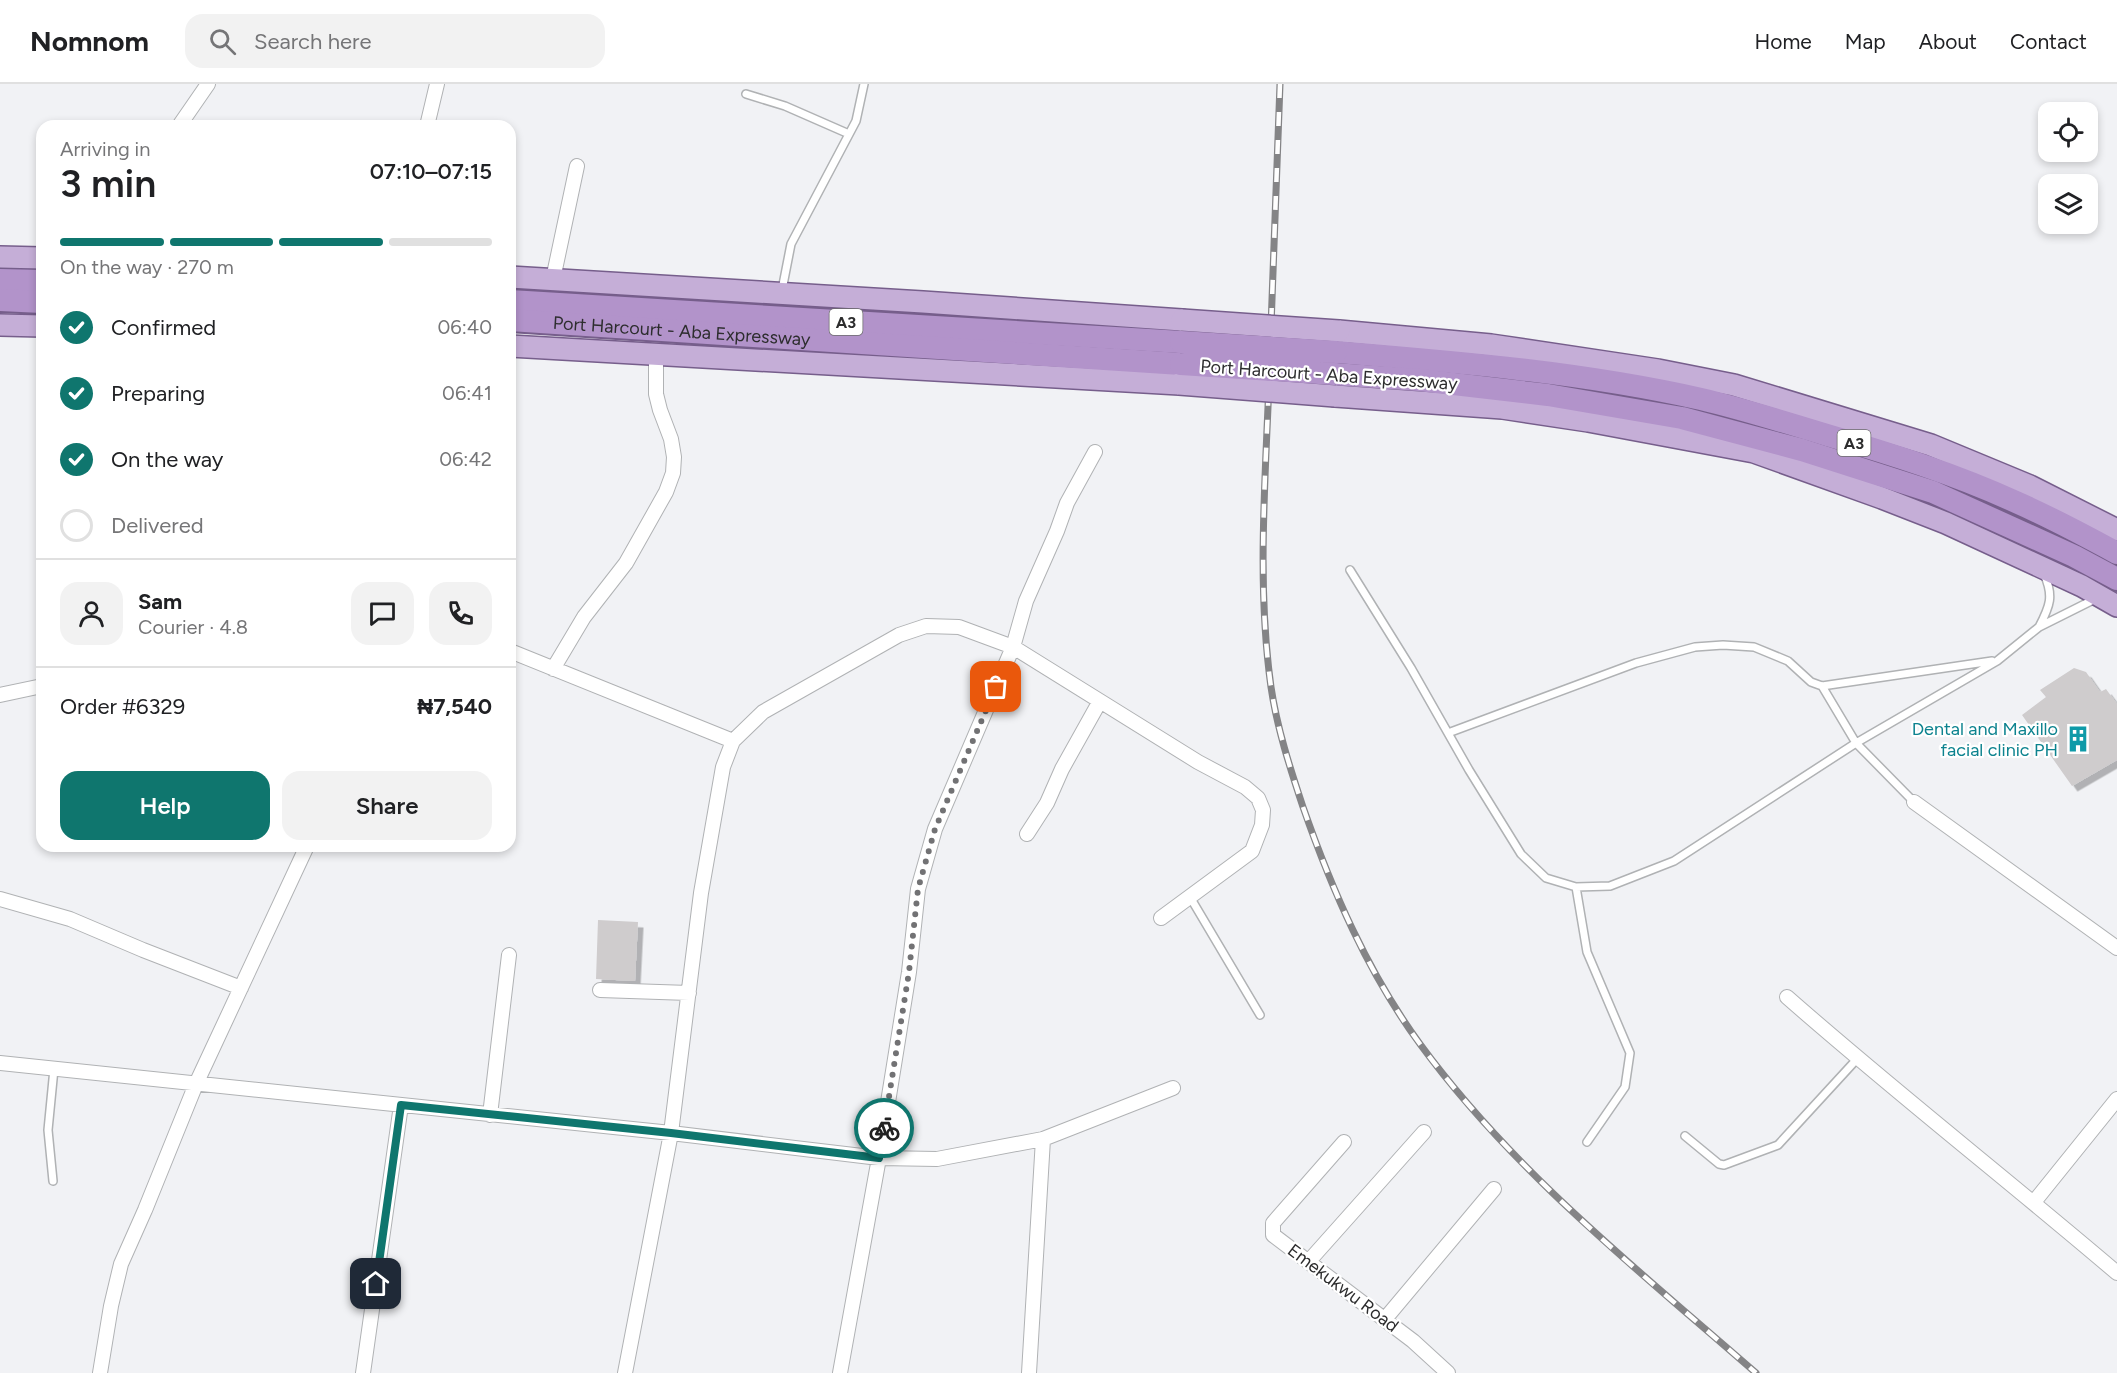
<!DOCTYPE html>
<html lang="en">
<head>
<meta charset="utf-8">
<style>
	body { margin:0; font-family:Figtree,sans-serif; background:#f2f2f2; color:#202124; height:100vh; display:flex; flex-direction:column; font-size:22px; white-space:nowrap }
	* { box-sizing:border-box; margin:0 }
	p { font-size:20px; color:#757577 }
	.icon { flex:none; width:33px; height:33px; fill:none; stroke:currentColor; stroke-width:2; stroke-linecap:round; stroke-linejoin:round }
	.map { position:relative; flex:1; overflow:hidden }
	.details { position:absolute; left:36px; top:36px; width:480px; height:732px; display:flex; flex-direction:column; background:#fff; border-radius:18px; box-shadow:0 3px 9px #0003 }
	.details>* { flex:none }
	.controls { position:absolute; left:2038px; top:18px; display:grid; gap:12px }
	.controls a { display:grid; place-items:center; width:60px; height:60px; border-radius:12px; background:#fff; box-shadow:0 3px 9px #0003; font-size:30px }
	.pin { position:absolute; display:grid; place-items:center; width:51px; height:51px; color:#fff; margin:-26px; border-radius:12px; box-shadow:0 3px 9px #0006 }
	.courier { position:absolute; display:grid; place-items:center; width:60px; height:60px; margin:-30px; border:4px solid #0f766e; border-radius:50%; background:#fff; color:#222; box-shadow:0 2px 8px #0007 }
	.headline em { font-style:normal; font-weight:600 }
	.headline div { display:flex; flex-direction:column-reverse }
	.headline { display:flex; align-items:center; justify-content:space-between; height:102px; padding:0 24px }
	h1 { font-size:39px; font-weight:600; line-height:45px }
	.bar { display:grid; grid-template-columns:repeat(4,1fr); gap:9px 6px; align-content:center; height:72px; padding:0 24px }
	.bar i { height:8px; border-radius:4px; background:#e0e0e0 }
	.bar .selected { background:#0f766e }
	.bar p { grid-column:span 4 }
	.line { display:flex; align-items:center; gap:15px; padding:0 24px; border-top:2px solid #e0e0e0 }
	.line div { flex:1 }
	.round { display:grid; place-items:center; flex:none; width:63px; height:63px; border-radius:18px; background:#f2f2f2 }
	ol { padding:0 24px; list-style:none }
	li { display:flex; align-items:center; gap:18px; height:66px }
	li p { margin-inline-start:auto }
	li .icon { padding:6px; border-radius:50%; background:#0f766e; color:#fff; stroke-width:4 }
	li:last-child { color:#757577 }
	li i { width:33px; height:33px; border:3px solid #e0e0e0; border-radius:50% }
	.action { display:flex; gap:12px; margin-top:auto; padding:12px 24px }
	.action a { flex:1; height:69px; border-radius:18px; background:#0f766e; color:#fff; font-size:24px; font-weight:600; line-height:69px; text-align:center }
	.action a+a { background:#f2f2f2; color:#202124 }
	header { display:flex; align-items:center; gap:36px; box-sizing:border-box; height:84px; padding:0 30px; background:#fff; border-bottom:2px solid #e0e0e0 }
	header strong { font-size:28px }
	nav { display:flex; gap:33px; margin-inline-start:auto; font-size:21px }
	.search { width:420px; height:54px; background:#f2f2f2; display:flex; align-items:center; gap:15px; box-sizing:border-box; padding:0 21px; border-radius:18px; color:#757577; font-size:22px }
	.map>svg:first-child { display:block }
	.building { fill:#cfcccd; filter:url(#shadow) }
	.lines { fill:none; stroke-linecap:round; stroke-linejoin:round }
	.service-casing { stroke:#b0b2b4; stroke-width:10 }
	.minor-casing { stroke:#b0b2b4; stroke-width:16 }
	.primary-casing { stroke:#765e8b; stroke-width:24 }
	.trunk-casing { stroke:#765e8b; stroke-width:26 }
	.service { stroke:#fff; stroke-width:7 }
	.minor { stroke:#fff; stroke-width:14 }
	.primary { stroke:#c5aed7; stroke-width:21 }
	.trunk { stroke:#b293ca; stroke-width:22 }
	.rail-casing { stroke:#848486; stroke-width:7 }
	.rail { stroke:#fff; stroke-width:4.5; stroke-dasharray:14; stroke-linecap:butt }
	.primary-bridge-casing { stroke:#765e8b; stroke-width:24; stroke-linecap:butt }
	.trunk-bridge-casing { stroke:#765e8b; stroke-width:26; stroke-linecap:butt }
	.primary-bridge { stroke:#c5aed7; stroke-width:21 }
	.trunk-bridge { stroke:#b293ca; stroke-width:22 }
	.done { stroke:#727274; stroke-width:6; stroke-dasharray:0 10.8 }
	.route { stroke:#0f766e; stroke-width:8 }
	.labels { text-anchor:middle; stroke-width:4.5; stroke-linejoin:round; paint-order:stroke }
	.shield { fill:#fff; stroke:#6c6c6d; stroke-width:1.5 }
	.shield-label { font-size:16px; font-weight:bold; fill:#2d2d2e }
	.street-label { font-size:18px; fill:#2d2d2e; stroke:#fff }
	.culture-label { font-size:18px; fill:#0d838f; stroke:#fff; text-anchor:end }
</style>
</head>
<body>
<header>
<strong>Nomnom</strong>
<div class="search"><svg class="icon" aria-label="search" viewBox="0 0 24 24"><circle cx="10" cy="10" r="6"/><path d="M15 15l6 6"/></svg>Search here</div>
<nav><a>Home</a><a>Map</a><a>About</a><a>Contact</a></nav>
</header>
<div class="map">
<svg width="2117" height="1289" viewBox="0 0 2117 1289">
	<defs>
		<filter id="shadow"><feDropShadow dx="5.5" dy="5.5" stdDeviation="0" flood-color="#0004"/></filter>
	</defs>
	<rect width="100%" height="100%" fill="#f1f2f5"/>
	<path class="building" d="M2074 584 2086 588 2100 608 2106 605 2117 620V676L2072 702 2022 631 2046 613 2040 606Z
		M598 836 638 838 635 897 596 895Z"/>
	<g class="lines">
		<g class="service-casing">
			<path id="service" d="M746 10 785 22 849 50
				M782 206 791 160 856 37 864 0
				M1350 486 1411 584 1469 686 1521 770 1546 794 1576 803 1610 802 1674 777 1856 659 1997 577 2039 543 2095 515
				M2039 543C2050 522 2054 512 2044 490
				M1822 602 1856 659 1914 718
				M1448 649 1636 579 1695 563 1723 561 1754 563 1788 577 1811 598 1822 602 1992 577
				M1576 803 1587 868 1630 969 1625 1003 1587 1058
				M1190 813 1260 931
				M1685 1052 1719 1080 1724 1081 1778 1061 1857 975
				M53 1097 48 1046 54 985"/>
		</g>
		<g class="minor-casing">
			<path id="minor" d="M179 42 208 0
				M427 42 437 0
				M553 195 577 82
				M510 567 733 657
				M553 585 584 533 626 479 666 408 673 389 674 373 671 355 660 326 656 310V272
				M0 611 42 602
				M1914 718 2117 864
				M1027 750 1047 719 1062 685 1100 617
				M0 815 70 835 143 866 241 904
				M600 906 689 909
				M1787 913C1895 1008 2008 1096 2117 1189
				M0 979 671 1049 879 1074 937 1075 1043 1055 1173 1004
				M490 1031 509 871
				M1344 1058 1273 1139V1151L1413 1257 1448 1289
				M2034 1118 2117 1015
				M1309 1177 1424 1048
				M1385 1235 1494 1105
				M100 1289 111 1222 121 1180 145 1126 196 1000 307 762
				M363 1289 401 1021
				M625 1289 671 1049 701 809 723 683 733 657 763 628 899 551 926 542 959 543 1013 563 1198 678 1245 703 1258 714 1263 726 1262 741 1252 767 1161 834
				M840 1289 879 1074 909 888 918 805 935 745 1013 563 1026 517 1057 447 1067 419 1095 368
				M1029 1289 1043 1055"/>
		</g>
		<g class="primary-casing">
			<path id="primary" d="M0 173 42 174
				M510 193 923 218 1182 236
				M0 241 42 242
				M1339 247 1491 261 1658 286 1734 301 1931 361 2030 402 2117 446
				M510 262 1179 300
				M1335 312 1502 324 1588 337 1754 368 1882 414 1946 439 2082 502 2117 522"/>
		</g>
		<g class="trunk-casing">
			<g id="trunk">
				<path d="M0 196 42 197"/>
				<path d="M0 216 42 218"/>
				<path d="M510 217 1181 258"/>
				<path id="s1" d="M510 236 1181 280"/>
				<path d="M1336 268C1458 278 1581 288 1701 315 1743 325 1785 338 1827 351 1891 370 1955 390 2016 418 2050 433 2084 451 2117 469"/>
				<path d="M1334 290 1419 296 1548 311 1682 334 1802 366 1933 408 2074 472 2117 495"/>
			</g>
		</g>
		<use href="#service" class="service"/>
		<use href="#minor" class="minor"/>
		<use href="#primary" class="primary"/>
		<use href="#trunk" class="trunk"/>
		<g class="rail-casing">
			<path id="rail" d="M1280 0C1276 108 1272 216 1268 323 1264 416 1258 510 1271 603 1277 644 1290 684 1303 723 1332 806 1368 889 1420 960 1513 1087 1638 1186 1756 1289"/>
		</g>
		<use href="#rail" class="rail"/>
		<g class="primary-bridge-casing">
			<path id="primary-bridge" d="M1182 236 1339 247
				M1179 300 1335 312"/>
		</g>
		<g class="trunk-bridge-casing">
			<path id="trunk-bridge" d="M1181 258 1336 268
				M1181 280 1334 290"/>
		</g>
		<use href="#primary-bridge" class="primary-bridge"/>
		<use href="#trunk-bridge" class="trunk-bridge"/>
	</g>
	<g class="lines">
		<path class="done" d="M884 1044 909 888 918 805 935 745 996 603"/>
		<path class="route" d="M376 1200 401 1021 671 1049 879 1074 884 1044"/>
	</g>
	<defs>
		<g id="building-bare" transform="scale(2.07)"><path d="M-4-6H4V6H1V3H-1V6H-4ZM-2.5-4.3h1.7v1.8h-1.7ZM.8-4.3h1.7v1.8H.8ZM-2.5-1h1.7V.8h-1.7ZM.8-1h1.7V.8H.8Z" fill="#0f9aa8" stroke="#fff" stroke-width="2.5" paint-order="stroke"/></g>
	</defs>
	<g fill-rule="evenodd">
		<use href="#building-bare" x="2078" y="655"/>
	</g>
	<g class="labels">
		<g class="shield">
			<rect x="829.5" y="225" width="33" height="26" rx="4.5"/>
			<rect x="1837.5" y="346" width="33" height="26" rx="4.5"/>
		</g>
		<g class="shield-label">
			<text x="846" y="244">A3</text>
			<text x="1854" y="365">A3</text>
		</g>
		<g class="street-label">
			<text dy="6" stroke="none"><textPath href="#s1" startOffset="172">Port Harcourt - Aba Expressway</textPath></text>
			<text transform="translate(1329 291) rotate(4)" y="6">Port Harcourt - Aba Expressway</text>
			<text transform="translate(1343 1204) rotate(37)" y="6">Emekukwu Road</text>
		</g>
		<g class="culture-label">
			<text x="2058" y="651">Dental and Maxillo<tspan x="2058" dy="21">facial clinic PH</tspan></text>
		</g>
	</g>
</svg>
<div class="controls">
<a><svg class="icon" aria-label="locate" viewBox="0 0 24 24"><circle cx="12" cy="12" r="6"/><path d="M12 2v4M12 18v4M2 12h4M18 12h4"/></svg></a>
<a><svg class="icon" aria-label="layers" viewBox="0 0 24 24"><path d="M12 4l9 5-9 5-9-5zM3 14l9 5 9-5"/></svg></a>
</div>
<div class="pin" style="left:996px;top:603px;background:#ea580c"><svg class="icon" aria-label="bag" viewBox="0 0 24 24"><path d="M5 8h14l-1 12H6zM9 8a3 3 0 0 1 6 0"/></svg></div>
<div class="pin" style="left:376px;top:1200px;background:#1f2937"><svg class="icon" aria-label="home" viewBox="0 0 24 24"><path d="M3 11l9-7 9 7M6 9v11h12V9"/></svg></div>
<div class="courier" style="left:884px;top:1044px"><svg class="icon" aria-label="bike" viewBox="0 0 24 24"><circle cx="6" cy="16" r="4"/><circle cx="18" cy="16" r="4"/><path d="M6 16l4-8h5l3 8M10 8l3 8H6M13 5h3"/></svg></div>
<section class="details">
<div class="headline"><div><h1>3 min</h1><p>Arriving in</p></div><em>07:10–07:15</em></div>
<div class="bar"><i class="selected"></i><i class="selected"></i><i class="selected"></i><i></i><p>On the way · 270 m</p></div>
<ol>
<li><svg class="icon" aria-label="check" viewBox="0 0 24 24"><path d="M5 12l5 5 9-10"/></svg>Confirmed<p>06:40</p></li>
<li><svg class="icon" aria-label="check" viewBox="0 0 24 24"><path d="M5 12l5 5 9-10"/></svg>Preparing<p>06:41</p></li>
<li><svg class="icon" aria-label="check" viewBox="0 0 24 24"><path d="M5 12l5 5 9-10"/></svg>On the way<p>06:42</p></li>
<li><i></i>Delivered</li>
</ol>
<div class="line" style="height:108px"><a class="round"><svg class="icon" aria-label="person" viewBox="0 0 24 24"><circle cx="12" cy="8" r="4"/><path d="M4 21q1-7 8-7t8 7"/></svg></a><div><b>Sam</b><p>Courier · 4.8</p></div><a class="round"><svg class="icon" aria-label="chat" viewBox="0 0 24 24"><path d="M4 5h16v11H9l-5 4z"/></svg></a><a class="round"><svg class="icon" aria-label="phone" viewBox="0 0 24 24"><path d="M5 4h4l2 5-3 2q2 4 5 5l2-3 5 2v4C11 20 4 13 5 4z"/></svg></a></div>
<div class="line" style="height:78px"><div>Order #6329</div><b>₦7,540</b></div>
<div class="action"><a>Help</a><a>Share</a></div>
</section>
</div>
</body>
</html>
